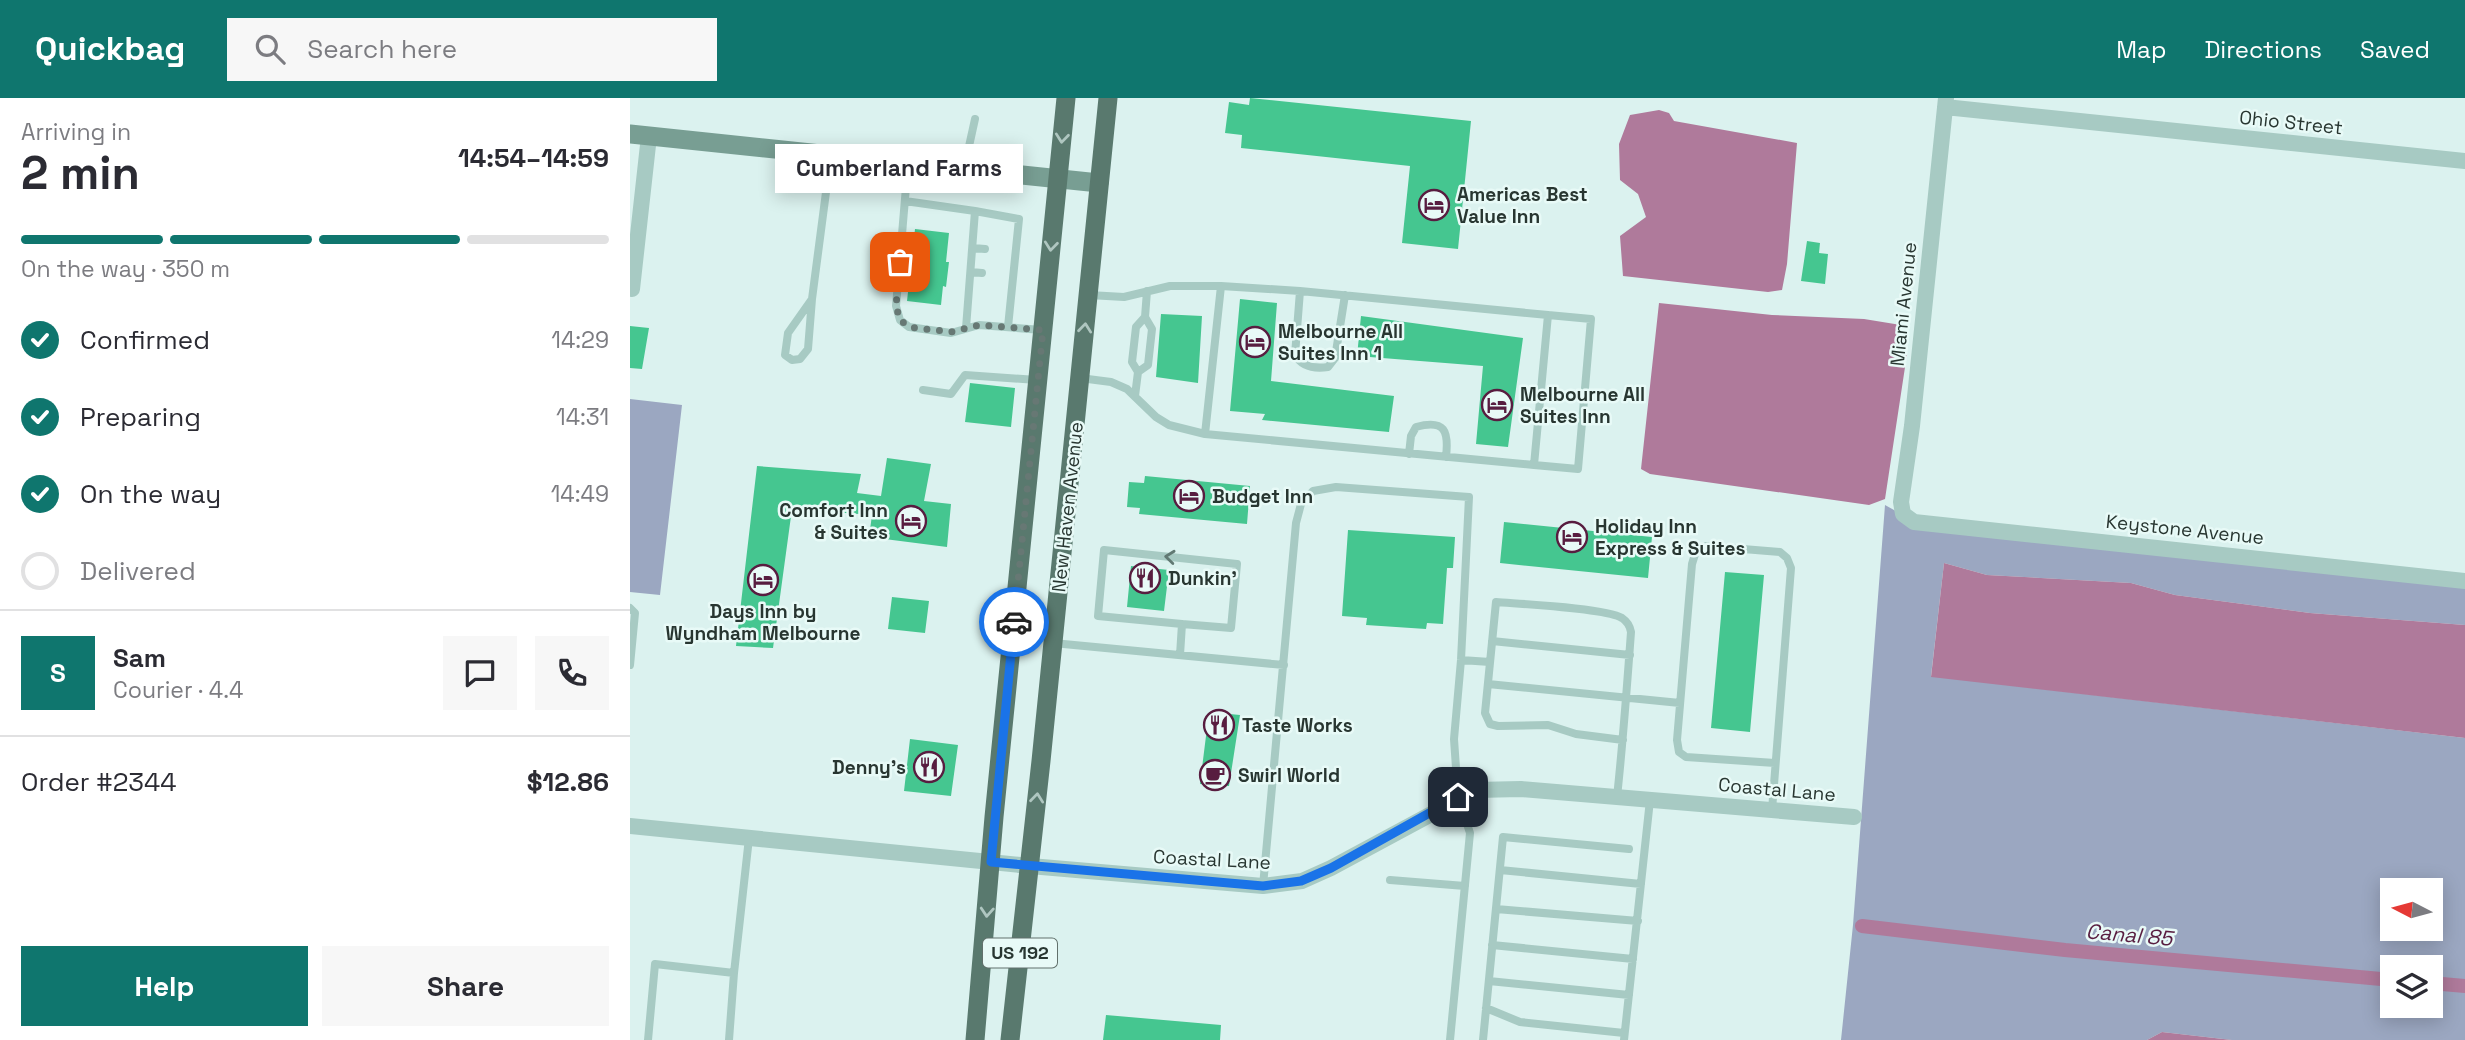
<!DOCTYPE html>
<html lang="en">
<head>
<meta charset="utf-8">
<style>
	body { margin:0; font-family:"Space Grotesk",sans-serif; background:#f7f7f7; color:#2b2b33; height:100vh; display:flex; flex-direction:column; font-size:26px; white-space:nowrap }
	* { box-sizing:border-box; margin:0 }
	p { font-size:23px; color:#7c7c81 }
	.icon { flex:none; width:38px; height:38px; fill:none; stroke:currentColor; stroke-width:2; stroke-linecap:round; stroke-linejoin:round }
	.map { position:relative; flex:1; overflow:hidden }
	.sheet { display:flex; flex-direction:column; background:#fff; width:630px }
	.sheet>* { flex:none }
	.needle { width:46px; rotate:276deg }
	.fabs { position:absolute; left:1750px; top:780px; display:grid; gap:14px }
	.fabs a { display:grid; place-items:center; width:63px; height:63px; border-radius:0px; background:#fff; box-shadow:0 4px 18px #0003; font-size:35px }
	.pin { position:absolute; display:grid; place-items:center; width:60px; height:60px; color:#fff; margin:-30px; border-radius:14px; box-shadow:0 4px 10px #0006 }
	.courier { position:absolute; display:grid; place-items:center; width:70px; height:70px; margin:-35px; border:5px solid #1a73e8; border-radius:50%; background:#fff; color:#222; box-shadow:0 2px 9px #0007 }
	.bubble { position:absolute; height:49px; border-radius:0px; background:#fff; box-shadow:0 4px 18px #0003; font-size:23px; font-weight:800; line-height:49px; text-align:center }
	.head em { font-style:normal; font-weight:800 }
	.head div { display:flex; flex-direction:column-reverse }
	.head { display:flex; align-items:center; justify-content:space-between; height:119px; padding:0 21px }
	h1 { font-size:46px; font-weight:800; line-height:52px }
	.bar { display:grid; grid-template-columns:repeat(4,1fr); gap:10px 7px; align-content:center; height:84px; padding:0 21px }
	.bar i { height:9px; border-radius:5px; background:#e1e1e2 }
	.bar .on { background:#0f766e }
	.bar p { grid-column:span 4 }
	.line { display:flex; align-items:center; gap:18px; padding:0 21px; border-top:2px solid #e1e1e2 }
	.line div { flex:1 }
	.round { display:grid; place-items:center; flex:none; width:74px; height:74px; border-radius:0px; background:#f7f7f7 }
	ol { padding:0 21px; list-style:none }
	li { display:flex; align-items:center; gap:21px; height:77px }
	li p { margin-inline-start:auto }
	li .icon { padding:7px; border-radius:50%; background:#0f766e; color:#fff; stroke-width:4 }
	li:last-child { color:#7c7c81 }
	li i { width:38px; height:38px; border:4px solid #e1e1e2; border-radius:50% }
	.button { display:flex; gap:14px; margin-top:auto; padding:14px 21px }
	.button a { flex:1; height:80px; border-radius:0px; background:#0f766e; color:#fff; font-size:28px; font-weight:800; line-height:80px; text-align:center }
	.button a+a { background:#f7f7f7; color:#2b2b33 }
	header { display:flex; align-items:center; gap:42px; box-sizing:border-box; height:98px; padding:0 35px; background:#0f766e; color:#fff }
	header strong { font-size:33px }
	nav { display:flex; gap:38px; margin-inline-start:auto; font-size:24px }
	.search { width:490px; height:63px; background:#f7f7f7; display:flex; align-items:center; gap:18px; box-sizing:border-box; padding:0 24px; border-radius:0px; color:#7c7c81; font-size:26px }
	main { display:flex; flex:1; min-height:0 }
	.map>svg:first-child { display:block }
	.green { fill:#9ba7c1; fill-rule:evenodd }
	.water { fill:#af7a9b }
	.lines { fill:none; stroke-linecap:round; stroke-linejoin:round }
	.canal { stroke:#af7a9b; stroke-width:14 }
	.building { fill:#45c690 }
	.service { stroke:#a7cac3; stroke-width:8 }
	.minor { stroke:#a7cac3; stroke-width:16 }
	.secondary { stroke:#789e93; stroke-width:19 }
	.primary { stroke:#59796e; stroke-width:19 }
	.oneway { stroke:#afc6c0 }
	.oneway2 { stroke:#617973 }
	.done { stroke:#677874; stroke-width:7; stroke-dasharray:0 12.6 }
	.route { stroke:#1a73e8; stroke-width:9 }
	.labels { text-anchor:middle; stroke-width:5; stroke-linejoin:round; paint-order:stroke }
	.shield { fill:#e8faf7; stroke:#62716c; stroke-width:2 }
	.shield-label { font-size:18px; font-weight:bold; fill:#283631 }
	.street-label { font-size:19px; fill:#283631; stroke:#e8faf7 }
	.poi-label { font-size:19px; font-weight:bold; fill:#283631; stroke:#e8faf7; text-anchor:start }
	.water-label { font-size:21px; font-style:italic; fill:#581d40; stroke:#e8faf7 }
</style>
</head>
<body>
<header>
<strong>Quickbag</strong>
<div class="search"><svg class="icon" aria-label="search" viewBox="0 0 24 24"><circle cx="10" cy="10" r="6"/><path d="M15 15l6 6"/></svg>Search here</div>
<nav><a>Map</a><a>Directions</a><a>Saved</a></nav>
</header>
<main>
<section class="sheet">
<div class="head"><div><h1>2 min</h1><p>Arriving in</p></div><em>14:54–14:59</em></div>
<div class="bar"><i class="on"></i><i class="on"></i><i class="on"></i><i></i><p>On the way · 350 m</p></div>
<ol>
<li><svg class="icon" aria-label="check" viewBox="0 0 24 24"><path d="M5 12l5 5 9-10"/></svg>Confirmed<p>14:29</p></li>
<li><svg class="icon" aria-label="check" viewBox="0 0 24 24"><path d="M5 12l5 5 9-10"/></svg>Preparing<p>14:31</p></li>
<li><svg class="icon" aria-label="check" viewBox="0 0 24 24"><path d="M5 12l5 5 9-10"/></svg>On the way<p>14:49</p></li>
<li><i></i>Delivered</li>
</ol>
<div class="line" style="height:126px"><b class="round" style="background:#0f766e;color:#fff">S</b><div><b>Sam</b><p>Courier · 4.4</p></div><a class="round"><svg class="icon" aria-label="chat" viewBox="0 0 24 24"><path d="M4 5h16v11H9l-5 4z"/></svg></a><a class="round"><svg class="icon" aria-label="phone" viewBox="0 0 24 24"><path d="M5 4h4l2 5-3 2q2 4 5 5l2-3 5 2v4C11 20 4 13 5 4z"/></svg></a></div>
<div class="line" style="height:91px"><div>Order #2344</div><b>$12.86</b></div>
<div class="button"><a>Help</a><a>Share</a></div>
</section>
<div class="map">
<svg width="1835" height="942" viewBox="0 0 1835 942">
	<rect width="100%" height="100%" fill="#dbf2ef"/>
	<path class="green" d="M0 301 52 307 30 497 0 494Z
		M1255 407 1282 422 1835 483V527L1680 515 1545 497 1501 485 1357 477 1314 465 1301 578 1835 640V942H1602L1532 934 1517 942H1211L1223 827ZM1762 793H1801V831H1762ZM1762 870H1801V908H1762Z"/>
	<path class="water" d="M1029 12 1039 15 1044 23 1167 45 1157 166 1152 192 1138 194 993 178 990 138 1016 119 1008 96 990 82 989 46 1000 17Z
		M1029 205 1142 217 1234 221 1277 228V256L1255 401 1239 407 1020 376 1011 371Z
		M1314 465 1357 477 1501 485 1545 497 1680 515 1835 527V640L1301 579Z
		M1532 934 1602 942H1517Z"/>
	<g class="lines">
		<path class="canal" d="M1232 828 1435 852 1762 882
			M1801 885 1835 888"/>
	</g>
	<path class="building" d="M620 0 841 23 828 151 772 145 780 68 611 50 612 37 595 35 599 4 619 7Z
		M285 131 319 135 316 164H319L316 189 313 188 311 207 277 203Z
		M1177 143 1190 145 1189 155 1198 156 1195 186 1171 183Z
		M610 201 647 205 641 283 764 298 759 334 632 322 635 316 600 313Z
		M531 216 572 218 568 285 526 279Z
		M731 218 893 240 878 349 846 346 853 268 727 258Z
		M0 228 19 230 12 271 0 270Z
		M340 285 385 290 381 329 335 324Z
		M257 360 301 366 294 403 321 406 317 449 239 439 242 417 162 411 143 550 106 548 127 368 231 376 227 395 251 398Z
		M515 378 620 388 617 426 509 416 510 410 497 409 499 384 514 385Z
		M874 424 1022 439 1018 480 870 465Z
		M718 432 825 439 823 470H817L813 526 797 525 796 531 736 527 737 520 712 518Z
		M501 468 539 472 534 513 497 509Z
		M1095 474 1134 477 1120 634 1081 630Z
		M262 499 299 503 295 535 258 531Z
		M579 614 610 617 599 688 570 686Z
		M280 641 328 647 321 698 274 693Z
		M476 917 591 927 590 942H473Z"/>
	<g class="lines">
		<path class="service" d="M278 65 266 208 270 222 279 229 321 235 349 227 412 232
			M334 71 345 21
			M275 103 345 113 336 230
			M345 113 389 121 378 229
			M343 150 355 151
			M341 174 352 175
			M670 193 665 257C672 269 684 271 698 269L705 260 715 197
			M459 197 494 199 540 188H591
			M182 201 178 251 170 261 162 262 155 257 158 235 182 201 201 56
			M508 274 518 267 522 231 515 219 517 193
			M450 280 481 284 497 291 526 319 539 327 575 336 904 367 918 217 670 193 591 188 575 336
			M293 292 321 296 335 277 407 282
			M505 298 508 274 502 264 506 229 515 219
			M779 356 781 338 786 329C815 321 819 333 816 359
			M904 367 948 371 961 221 918 217
			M0 510 5 515 0 567
			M862 543 1000 557
			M423 545 654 567
			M550 557 552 526 601 530 607 466 474 452 468 518 552 526
			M831 562 860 564
			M858 586 1050 605
			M987 699C993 644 997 589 1001 534 1000 528 998 524 992 520 976 510 890 506 866 504L855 615 860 626 868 628 918 627 946 636 993 642
			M1142 712 1161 470 1157 460 1150 454 1076 448 1066 453 1062 466 1047 642 1049 654 1056 659 1145 665
			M870 772 1011 786
			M760 782 835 788
			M633 788 666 425 671 406 683 393 706 389 839 399 831 562 824 641 828 699 840 735 820 942
			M866 811 1008 823
			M862 847 1003 861
			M104 875 119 740
			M859 883 999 897
			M856 910 890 924 994 935
			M18 942 25 866 104 875 99 942
			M853 942 873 739 999 751
			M994 942 1020 702"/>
		<path class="minor" d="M1316 0 1282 328 1271 404 1273 416 1284 424 1835 483
			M1315 9 1835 63
			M2 191 19 38
			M0 728 400 768 633 788 672 783 701 770 846 692 891 691 1224 719"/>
		<path class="secondary" d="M0 36 469 85"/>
		<path class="primary" d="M345 942 364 719 436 0
			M380 942 411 663 478 0"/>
	</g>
	<defs><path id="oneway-chevron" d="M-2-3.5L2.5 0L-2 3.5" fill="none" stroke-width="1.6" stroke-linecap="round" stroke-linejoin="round" transform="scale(1.75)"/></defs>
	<g class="oneway">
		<use href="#oneway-chevron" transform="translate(432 40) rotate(96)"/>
		<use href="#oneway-chevron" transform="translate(421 148) rotate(96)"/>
		<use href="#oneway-chevron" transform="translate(455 230) rotate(-84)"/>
		<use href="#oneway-chevron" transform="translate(407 700) rotate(-84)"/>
		<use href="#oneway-chevron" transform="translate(357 814) rotate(94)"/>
	</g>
	<use class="oneway2" href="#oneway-chevron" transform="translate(540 459) rotate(-174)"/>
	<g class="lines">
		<path class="done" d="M270 164 266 208 270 222 279 229 321 234 349 227 413 232 384 524"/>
		<path class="route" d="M384 524 361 764 633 788 671 783 701 770 828 699"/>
	</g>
	<defs>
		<g id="hotel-ring" transform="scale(1.575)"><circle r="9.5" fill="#e8faf7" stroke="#581d40" stroke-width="1.5"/><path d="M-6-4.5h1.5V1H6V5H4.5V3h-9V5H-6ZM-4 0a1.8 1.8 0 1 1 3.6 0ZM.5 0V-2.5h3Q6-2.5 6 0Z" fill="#581d40"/></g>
		<g id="restaurant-ring" transform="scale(1.575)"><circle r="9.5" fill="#e8faf7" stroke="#581d40" stroke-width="1.5"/><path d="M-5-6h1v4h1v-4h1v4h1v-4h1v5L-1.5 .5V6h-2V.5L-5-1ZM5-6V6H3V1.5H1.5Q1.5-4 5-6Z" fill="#581d40"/></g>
		<g id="cafe-ring" transform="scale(1.575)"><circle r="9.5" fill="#e8faf7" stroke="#581d40" stroke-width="1.5"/><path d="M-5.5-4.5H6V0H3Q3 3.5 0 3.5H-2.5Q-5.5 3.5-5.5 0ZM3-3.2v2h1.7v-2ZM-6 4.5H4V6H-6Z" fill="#581d40"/></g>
	</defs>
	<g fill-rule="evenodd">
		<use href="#hotel-ring" x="804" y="107"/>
		<use href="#hotel-ring" x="625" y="244"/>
		<use href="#hotel-ring" x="867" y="307"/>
		<use href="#hotel-ring" x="559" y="398"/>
		<use href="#hotel-ring" x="281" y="423"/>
		<use href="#hotel-ring" x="942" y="439"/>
		<use href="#restaurant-ring" x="515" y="480"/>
		<use href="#hotel-ring" x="133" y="482"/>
		<use href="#restaurant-ring" x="589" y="627"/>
		<use href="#restaurant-ring" x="299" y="669"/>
		<use href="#cafe-ring" x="585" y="677"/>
	</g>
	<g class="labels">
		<rect class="shield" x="353" y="840.5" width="74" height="29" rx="5"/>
		<g class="shield-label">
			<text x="390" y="861">US 192</text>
		</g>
		<g class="street-label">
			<text transform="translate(1661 24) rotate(6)" y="7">Ohio Street</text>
			<text transform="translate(1273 206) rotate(-84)" y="7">Miami Avenue</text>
			<text transform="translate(437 409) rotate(-84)" y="7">New Haven Avenue</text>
			<text transform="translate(1555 431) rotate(6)" y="7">Keystone Avenue</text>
			<text transform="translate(1147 691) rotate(5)" y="7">Coastal Lane</text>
			<text transform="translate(582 761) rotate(3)" y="7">Coastal Lane</text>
		</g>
		<g class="poi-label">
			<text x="827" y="103">Americas Best<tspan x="827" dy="22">Value Inn</tspan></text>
			<text x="648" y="240">Melbourne All<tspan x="648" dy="22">Suites Inn 1</tspan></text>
			<text x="890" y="303">Melbourne All<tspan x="890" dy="22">Suites Inn</tspan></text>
			<text x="582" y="405">Budget Inn</text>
			<text x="258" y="419" text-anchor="end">Comfort Inn<tspan x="258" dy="22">&amp; Suites</tspan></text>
			<text x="965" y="435">Holiday Inn<tspan x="965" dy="22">Express &amp; Suites</tspan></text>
			<text x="538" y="487">Dunkin'</text>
			<text x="133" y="520" text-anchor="middle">Days Inn by<tspan x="133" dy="22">Wyndham Melbourne</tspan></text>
			<text x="612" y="634">Taste Works</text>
			<text x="276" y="676" text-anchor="end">Denny's</text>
			<text x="608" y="684">Swirl World</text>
		</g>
		<g class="water-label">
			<text transform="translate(1499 837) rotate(5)" y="7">Canal 85</text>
		</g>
	</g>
</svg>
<div class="fabs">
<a><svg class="needle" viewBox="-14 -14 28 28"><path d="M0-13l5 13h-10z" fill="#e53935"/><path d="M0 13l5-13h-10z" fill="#7c7c81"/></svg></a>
<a><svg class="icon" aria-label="layers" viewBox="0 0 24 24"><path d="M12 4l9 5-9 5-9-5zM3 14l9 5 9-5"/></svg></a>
</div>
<div class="pin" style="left:270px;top:164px;background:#ea580c"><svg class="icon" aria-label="bag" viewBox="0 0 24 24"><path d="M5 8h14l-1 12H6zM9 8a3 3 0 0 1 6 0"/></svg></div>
<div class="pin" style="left:828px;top:699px;background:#1f2937"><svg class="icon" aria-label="home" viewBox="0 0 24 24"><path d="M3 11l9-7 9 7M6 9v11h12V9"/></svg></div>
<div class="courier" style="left:384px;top:524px"><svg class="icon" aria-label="car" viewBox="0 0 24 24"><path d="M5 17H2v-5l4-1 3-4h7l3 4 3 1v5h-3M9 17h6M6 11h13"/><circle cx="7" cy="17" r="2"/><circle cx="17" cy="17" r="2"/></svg></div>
<div class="bubble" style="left:145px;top:46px;width:248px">Cumberland Farms</div>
</div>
</main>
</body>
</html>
